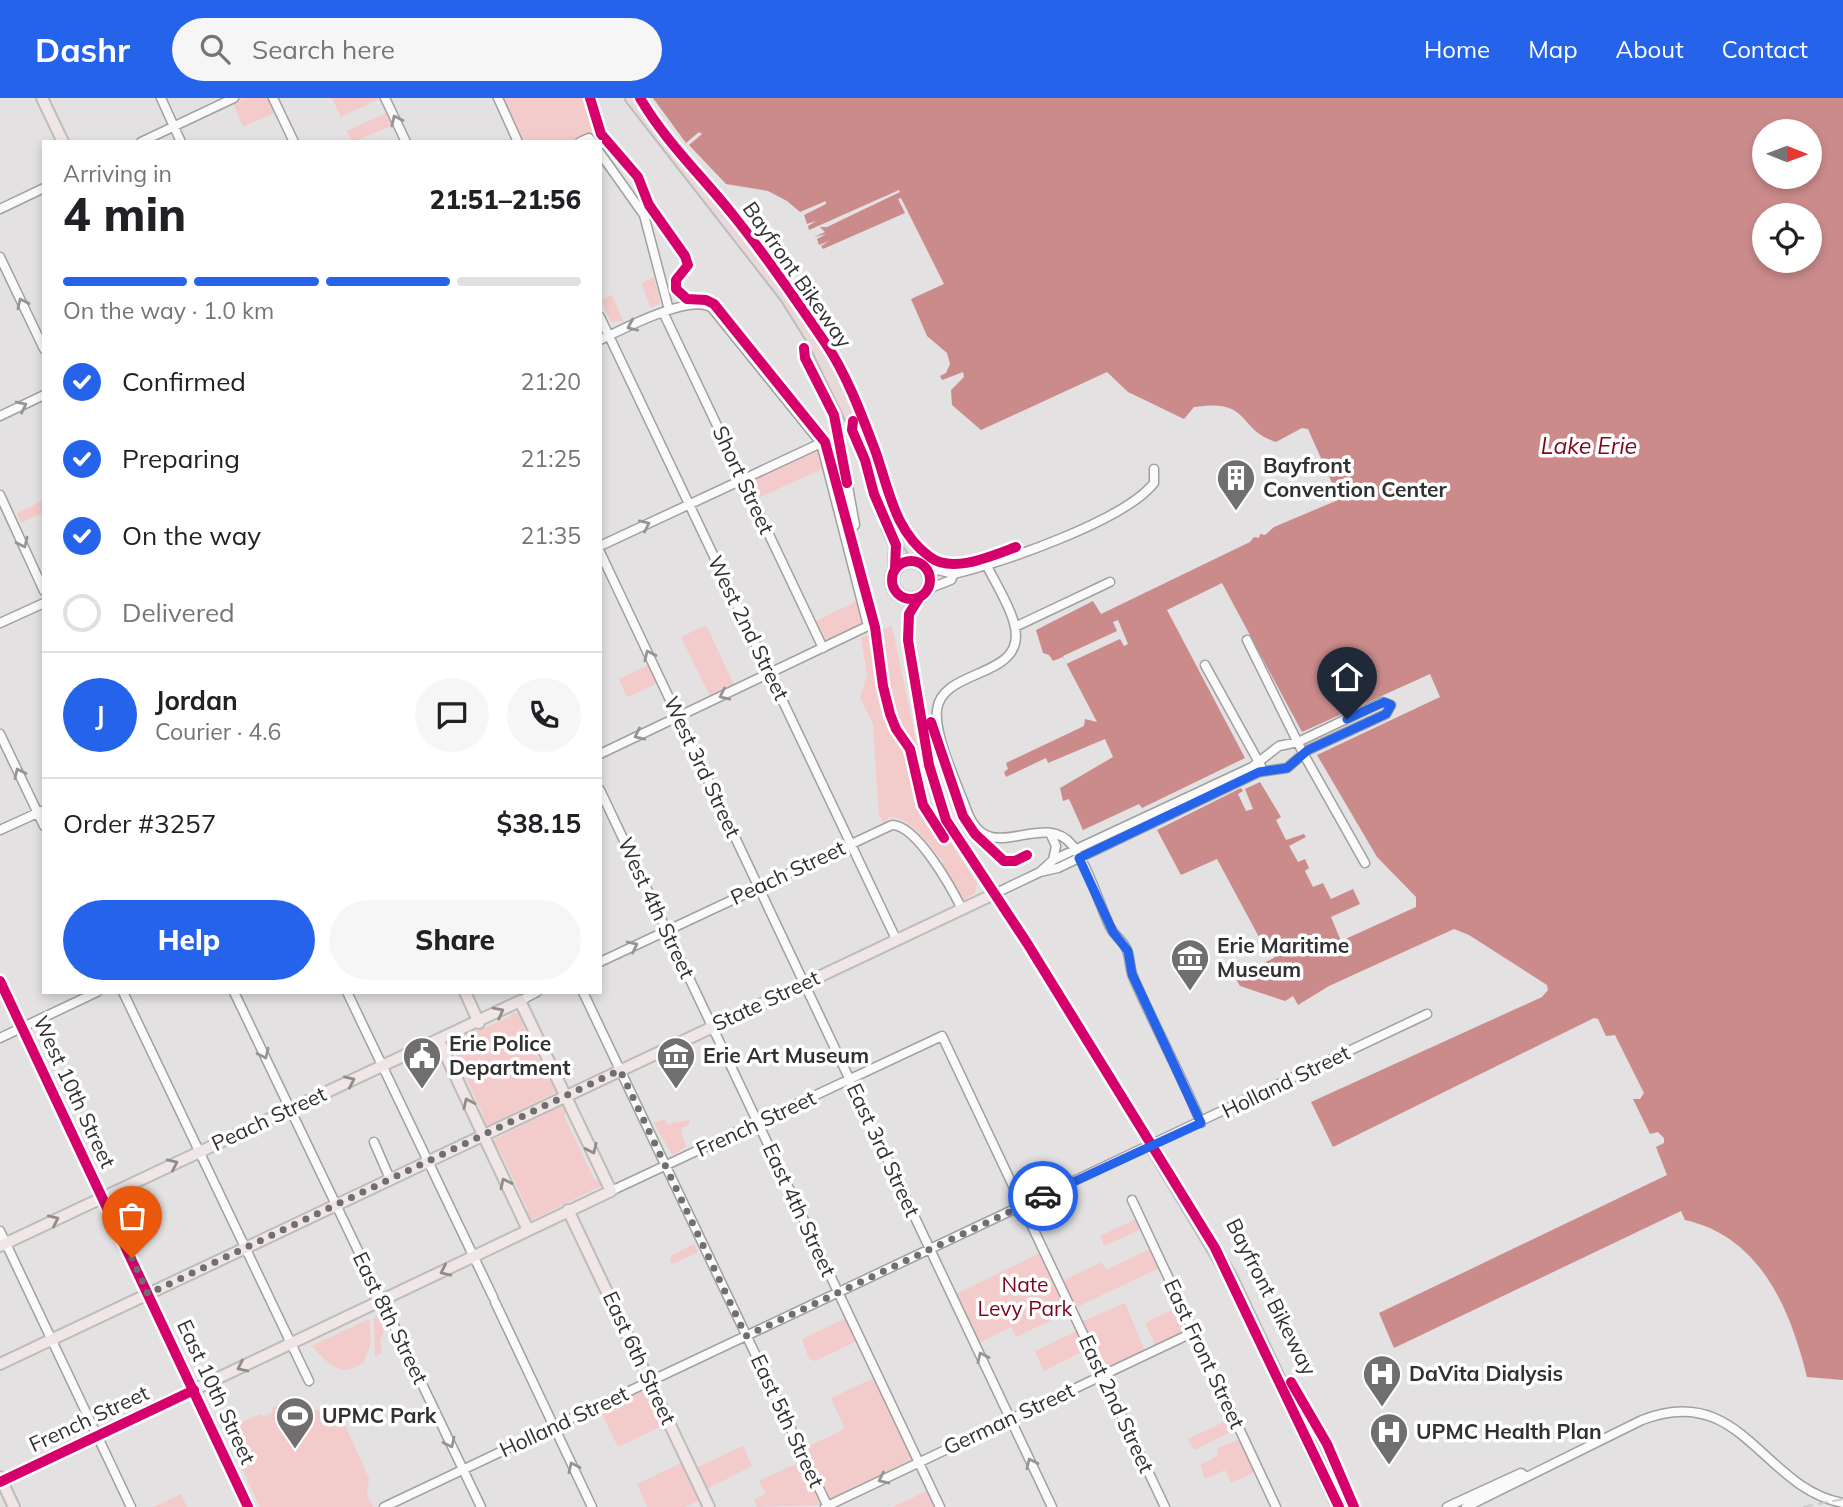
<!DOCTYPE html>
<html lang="en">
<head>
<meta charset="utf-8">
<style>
	body { margin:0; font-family:Mulish,sans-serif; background:#f6f6f6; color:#202124; height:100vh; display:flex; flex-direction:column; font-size:26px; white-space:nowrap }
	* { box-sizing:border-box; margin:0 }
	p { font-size:23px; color:#757577 }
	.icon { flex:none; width:38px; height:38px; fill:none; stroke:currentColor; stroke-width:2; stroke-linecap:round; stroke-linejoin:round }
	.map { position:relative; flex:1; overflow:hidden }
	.sheet { position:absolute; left:42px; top:42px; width:560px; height:854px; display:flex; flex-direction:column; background:#fff; border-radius:0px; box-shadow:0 4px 10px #0003 }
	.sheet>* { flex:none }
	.needle { width:46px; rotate:91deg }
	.buttons { position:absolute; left:1752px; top:21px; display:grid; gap:14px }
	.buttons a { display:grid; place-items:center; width:70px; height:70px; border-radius:50%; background:#fff; box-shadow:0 4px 10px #0003; font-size:35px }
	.pin { position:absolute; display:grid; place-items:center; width:60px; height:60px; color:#fff; margin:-72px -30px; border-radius:50% 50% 50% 0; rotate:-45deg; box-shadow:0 0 7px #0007 }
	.pin .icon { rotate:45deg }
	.courier { position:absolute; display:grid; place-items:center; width:70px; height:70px; margin:-35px; border:5px solid #2563eb; border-radius:50%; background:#fff; color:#222; box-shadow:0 2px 9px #0007 }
	.summary em { font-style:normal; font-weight:800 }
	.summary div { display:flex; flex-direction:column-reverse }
	.summary { display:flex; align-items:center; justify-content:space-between; height:119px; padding:0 21px }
	h1 { font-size:46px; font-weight:800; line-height:52px }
	.bar { display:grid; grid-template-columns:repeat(4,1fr); gap:10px 7px; align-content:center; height:84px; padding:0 21px }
	.bar i { height:9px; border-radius:5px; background:#e0e0e0 }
	.bar .active { background:#2563eb }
	.bar p { grid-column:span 4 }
	.line { display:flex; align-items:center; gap:18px; padding:0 21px; border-top:2px solid #e0e0e0 }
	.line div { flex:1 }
	.round { display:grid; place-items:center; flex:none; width:74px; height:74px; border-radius:37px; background:#f6f6f6 }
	ol { padding:0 21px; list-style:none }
	li { display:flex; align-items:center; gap:21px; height:77px }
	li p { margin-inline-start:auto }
	li .icon { padding:7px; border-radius:50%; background:#2563eb; color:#fff; stroke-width:4 }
	li:last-child { color:#757577 }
	li i { width:38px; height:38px; border:4px solid #e0e0e0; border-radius:50% }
	.cta { display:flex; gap:14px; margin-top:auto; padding:14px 21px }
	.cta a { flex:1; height:80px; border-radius:42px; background:#2563eb; color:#fff; font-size:28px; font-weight:800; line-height:80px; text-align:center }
	.cta a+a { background:#f6f6f6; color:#202124 }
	header { display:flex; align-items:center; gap:42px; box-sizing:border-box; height:98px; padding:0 35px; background:#2563eb; color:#fff }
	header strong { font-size:33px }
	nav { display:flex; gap:38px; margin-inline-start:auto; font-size:24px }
	.search { width:490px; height:63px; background:#f6f6f6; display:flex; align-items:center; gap:18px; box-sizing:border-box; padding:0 24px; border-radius:38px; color:#757577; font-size:26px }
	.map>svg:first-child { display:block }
	.green { fill:#f2cbca }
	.water { fill:#cb8b8b; fill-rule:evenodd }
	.pier { fill:#e3e1e1 }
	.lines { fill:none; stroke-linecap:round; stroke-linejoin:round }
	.minor-casing { stroke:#a1a0a0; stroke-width:11 }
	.major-casing { stroke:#bcbcbc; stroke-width:14 }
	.highway-casing { stroke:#bcbcbc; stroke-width:16 }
	.minor { stroke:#fbfafa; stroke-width:8 }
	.major { stroke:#f1e6e6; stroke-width:10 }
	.highway { stroke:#e9d8d9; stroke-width:12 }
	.rail { stroke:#cbcaca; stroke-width:2; stroke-dasharray:10 5; stroke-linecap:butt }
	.cycleway-casing { stroke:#fff; stroke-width:15 }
	.cycleway { stroke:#d6006c; stroke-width:10 }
	.oneway { stroke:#969595 }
	.oneway2 { stroke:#928b8b }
	.done { stroke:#706e6e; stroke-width:7; stroke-dasharray:0 12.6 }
	.route { stroke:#2563eb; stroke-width:9 }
	.labels { text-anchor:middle; stroke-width:7; stroke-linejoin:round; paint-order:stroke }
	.street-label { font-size:21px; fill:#323030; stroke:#fff }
	.poi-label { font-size:21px; font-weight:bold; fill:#323030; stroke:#fff; text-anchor:start }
	.park-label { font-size:21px; fill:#7c051c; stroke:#fff }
	.water-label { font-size:23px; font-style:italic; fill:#7e071d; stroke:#fff }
</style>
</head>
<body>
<header>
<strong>Dashr</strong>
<div class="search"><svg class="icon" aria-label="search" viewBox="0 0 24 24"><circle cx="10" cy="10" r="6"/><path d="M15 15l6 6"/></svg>Search here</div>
<nav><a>Home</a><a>Map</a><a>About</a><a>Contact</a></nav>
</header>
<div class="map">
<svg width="1843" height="1409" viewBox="0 0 1843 1409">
	<rect width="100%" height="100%" fill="#e3e1e1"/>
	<path class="green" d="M244 0H269L276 14 243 29 233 5Z
		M332 0H381L341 19Z
		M502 0H594L601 28 571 44H523Z
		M388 14 394 27 352 44 347 33Z
		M654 179 660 205 651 210 641 185Z
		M612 197 623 223 611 224 601 202Z
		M816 352 821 355 825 370 755 401 748 383Z
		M44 402V414L21 425 17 415Z
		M859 502 863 527 825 545 814 524Z
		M706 527 735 589 711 600 681 539Z
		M892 528 927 695 947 740 977 785 975 795 963 803 940 767 944 764C930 749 911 718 889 719L884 726 879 716 873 626 860 600 867 577 861 540Z
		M650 566 658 585 627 599 619 581Z
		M512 915H520L522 925 549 983 553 982 558 993 485 1029 481 1023 484 1019 454 954 449 955 448 949 450 945 509 919Z
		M564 1007 568 1013 564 1018 594 1081H600L601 1088 532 1122 525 1116 528 1112 499 1051H495L491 1043Z
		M666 1021 667 1026 689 1022 690 1026 681 1031 686 1049 672 1057 654 1025Z
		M1136 1121 1141 1131 1104 1148 1100 1138Z
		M694 1146 698 1154 674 1166 670 1164 672 1157Z
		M1150 1151 1159 1170 1075 1210 1062 1183 1102 1164 1106 1172Z
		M1040 1155 1068 1214 1016 1239 1011 1229 979 1245 956 1196Z
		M1125 1205 1145 1253 1104 1270 1081 1224Z
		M1177 1209 1187 1232 1156 1248 1145 1225Z
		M377 1217 385 1229 380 1243 382 1255 375 1259 374 1220Z
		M846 1220 857 1243 815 1263 809 1261 802 1241Z
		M369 1221 371 1245 363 1266C357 1267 351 1272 347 1272 334 1273 320 1257 312 1248Z
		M1077 1233 1086 1252 1044 1273 1035 1253Z
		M874 1280 912 1361 829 1401 804 1350 845 1331 831 1300Z
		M646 1292 664 1327 618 1349 600 1312Z
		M296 1299 306 1302 309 1311 325 1314 328 1319 337 1316 341 1319 369 1380 367 1397 373 1409H260L224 1332 260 1316 263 1319 273 1314 272 1310Z
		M1230 1321 1235 1332 1194 1352 1188 1341Z
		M1240 1341 1255 1374 1231 1385 1225 1372 1205 1381 1200 1367 1217 1358 1218 1350Z
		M743 1348 752 1368 707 1391 696 1370Z
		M802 1363 820 1407 757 1409 754 1401 766 1396 759 1383Z
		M683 1364 700 1402 685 1409H647L637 1386Z
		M928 1392 936 1409H893Z
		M181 1396 187 1409H154Z"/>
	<path class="water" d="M653 0H1843V1282L1807 1279C1790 1211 1761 1139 1685 1122L1681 1113 1394 1250 1379 1215 1667 1077 1656 1049 1664 1045V1040L1658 1034 1650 1036 1633 1001H1640L1644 995 1615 937 1606 938 1598 921 1594 920 1333 1049 1311 1004 1542 899 1548 892 1547 887 1469 837 1454 831 1329 888 1298 907 1293 898 1285 903 1240 888 1234 878 1274 860 1276 855 1260 841 1217 761 1181 777 1157 732 1241 690 1243 693 1238 696 1246 713 1253 711 1245 691 1260 684 1281 719 1276 722 1286 742 1304 736 1306 739 1289 748 1298 764 1305 761 1309 770 1305 773 1313 789 1323 785 1331 801 1353 791 1360 806 1331 819 1341 843 1416 809V799L1377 759 1317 657 1440 599 1430 576 1302 634 1222 485 1167 512 1245 660 1142 710 1139 706 1083 732 1069 701 1063 703 1060 690 1113 659 1105 641 1048 665 1046 660 1006 679 1004 674 1008 671 1006 665 1084 628 1085 621 1097 624 1063 559 1053 563 1049 557 1043 555 1036 532 1093 503 1101 516 1250 444 1254 439 1259 440 1260 436 1265 437 1274 429 1338 402 1340 395 1332 385 1308 331 1302 330 1276 344C1236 331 1252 300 1194 309L1184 321 1128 294 1107 274 981 332 952 307 951 292 964 279 963 274 942 282 940 278 946 275 950 266 947 255 927 238 911 201 944 186 901 100 898 101 905 115 823 151 821 148 829 143 819 147 817 141 826 136 814 139 825 134 820 129H827L900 94 899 92 809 132 808 128 816 123 807 126 804 117 826 106V103L800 114 787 103 768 93 726 86 689 47 702 36 699 34 686 45ZM1764 33H1810V79H1764ZM1764 117H1810V163H1764Z"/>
	<path class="pier" d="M1118 522 1128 546 1124 548 1120 541 1066 566 1063 558 1117 533 1113 524Z"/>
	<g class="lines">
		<g class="minor-casing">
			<path id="minor" d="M161 0 181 44
				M273 0 294 44
				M385 0 406 44
				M498 0 518 44
				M141 44 234 0
				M580 44 589 40 592 44
				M600 55 644 117 669 212
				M0 111 44 90
				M0 159 44 251
				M663 214 823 550
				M600 219 896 841
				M600 242C623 231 691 195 712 210L821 345 868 528 600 656
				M815 244 806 248 804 255 836 323 855 427 846 435
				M0 318 44 297
				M0 397 44 493
				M600 448 821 345
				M600 454 1052 1409
				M987 468C996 486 1009 506 1014 525 1030 582 942 568 937 612 934 638 958 688 967 713 989 772 1042 710 1072 747 1089 770 1098 803 1110 829 1114 837 1122 842 1126 850 1131 860 1129 871 1134 881 1155 929 1181 976 1201 1025
				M925 469 954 476
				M928 491 951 482 954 476C1003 464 1124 423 1154 385V371
				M0 525 44 505
				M1015 529 1110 484
				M1247 542 1303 655 1365 765
				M1205 567 1261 668
				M0 636 44 728
				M600 692 940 1409
				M0 732 44 712
				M1050 735 1056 748 1053 762
				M994 796 1040 774 1058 770 1259 674 1287 670 1308 652 1386 616 1391 607 1382 604 1298 644 1279 648 1252 669 1053 762 1040 774
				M600 864 892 727C917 727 952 791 962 811
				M0 883 248 1409
				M123 894 309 1283
				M234 894 481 1409
				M347 894 493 1199
				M583 894 828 1409
				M520 903 537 894
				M0 940 97 894
				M374 1044 390 1081
				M611 1093 942 938 1165 1409
				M1132 1102 1276 1409
				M0 1133 131 1409
				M495 1204 592 1409
				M384 1409 1427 916
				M825 1409 1194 1234
				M1447 1409 1521 1375 1525 1378
				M1466 1409 1642 1322C1742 1283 1762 1390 1843 1405"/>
		</g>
		<g class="major-casing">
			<path id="major" d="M42 0 63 44
				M465 894 479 925
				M439 943 528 1132
				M568 1112 709 1409
				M0 1148 520 903 611 1093 0 1384
				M0 1266 994 796
				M0 1379 14 1409"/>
		</g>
		<g class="highway-casing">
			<path id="highway" d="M632 0 787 199 815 244 853 323 860 330C880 381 890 422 924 467
				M888 429 896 447 895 470
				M892 482a19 19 0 1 1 38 0a19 19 0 1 1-38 0Z
				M1152 1048 1230 1178 1339 1409"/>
		</g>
		<use href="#minor" class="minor"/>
		<use href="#major" class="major"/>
		<use href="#highway" class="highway"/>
		<path class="rail" d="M1803 1409 1843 1401"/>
		<g class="cycleway-casing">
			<path id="cycleway" d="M590 0 601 36 638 79 649 107 685 158 688 167 676 182V191L687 201 706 202 714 206 825 344 875 529 883 588 890 616 896 631 910 651 923 707 944 740
				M640 0C665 43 702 78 733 117 766 158 796 202 826 246 847 277 862 318 875 352 889 391 894 433 930 459 952 476 992 458 1016 449
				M804 250 805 260 834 317 847 385
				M853 323 852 332 865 362 874 396 896 447 895 470
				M892 482a19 19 0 1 1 38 0a19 19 0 1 1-38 0Z
				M919 500 909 516 908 542 929 667 946 722 1027 845 1215 1150 1339 1409
				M931 624 963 718 975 736 1004 763H1015L1027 757
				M0 883 248 1409
				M1291 1284 1327 1346 1354 1409
				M0 1384 194 1292"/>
		</g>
		<use href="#cycleway" class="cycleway"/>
	</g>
	<defs><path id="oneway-chevron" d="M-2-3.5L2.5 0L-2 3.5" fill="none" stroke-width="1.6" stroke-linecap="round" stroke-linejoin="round" transform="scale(1.75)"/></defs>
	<g class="oneway">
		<use href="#oneway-chevron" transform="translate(396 22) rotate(-115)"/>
		<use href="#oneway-chevron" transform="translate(22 205) rotate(-115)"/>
		<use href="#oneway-chevron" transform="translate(632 228) rotate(156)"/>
		<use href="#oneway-chevron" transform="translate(22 308) rotate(-26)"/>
		<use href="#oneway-chevron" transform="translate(645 427) rotate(-25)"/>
		<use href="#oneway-chevron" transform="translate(23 445) rotate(65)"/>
		<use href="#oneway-chevron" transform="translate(649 557) rotate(-115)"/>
		<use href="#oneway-chevron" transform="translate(724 597) rotate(155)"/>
		<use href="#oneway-chevron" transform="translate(639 637) rotate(155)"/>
		<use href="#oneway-chevron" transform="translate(19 675) rotate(-115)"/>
		<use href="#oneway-chevron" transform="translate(633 848) rotate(-26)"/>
		<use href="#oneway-chevron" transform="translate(264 956) rotate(65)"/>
		<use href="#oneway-chevron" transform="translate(982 1259) rotate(-115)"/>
		<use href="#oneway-chevron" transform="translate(450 1345) rotate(64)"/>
		<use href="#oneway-chevron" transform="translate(1031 1365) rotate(-115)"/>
		<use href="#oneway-chevron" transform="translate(573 1369) rotate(-115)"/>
		<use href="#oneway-chevron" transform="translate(883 1381) rotate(154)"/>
	</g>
	<g class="oneway2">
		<use href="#oneway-chevron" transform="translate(499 914) rotate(-28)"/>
		<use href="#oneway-chevron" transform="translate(350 983) rotate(-25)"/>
		<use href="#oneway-chevron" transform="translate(468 1005) rotate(-115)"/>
		<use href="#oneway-chevron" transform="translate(592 1051) rotate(65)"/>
		<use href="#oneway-chevron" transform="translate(173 1066) rotate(-25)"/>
		<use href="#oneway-chevron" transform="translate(505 1085) rotate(-116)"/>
		<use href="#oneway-chevron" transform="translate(54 1122) rotate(-25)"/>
		<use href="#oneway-chevron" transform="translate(445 1173) rotate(155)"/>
		<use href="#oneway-chevron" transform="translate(242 1269) rotate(154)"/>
	</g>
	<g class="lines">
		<path class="done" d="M132 1160 148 1196 620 972 746 1238 1043 1098"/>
		<path class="route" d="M1043 1098 1201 1025 1132 876 1128 853 1113 834 1079 760 1259 674 1287 670 1308 652 1386 616 1391 607 1384 604 1347 621"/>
	</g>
	<defs>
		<g id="building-pin" transform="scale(2.0125)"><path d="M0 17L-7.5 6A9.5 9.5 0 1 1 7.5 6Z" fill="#706e6e" stroke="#fff"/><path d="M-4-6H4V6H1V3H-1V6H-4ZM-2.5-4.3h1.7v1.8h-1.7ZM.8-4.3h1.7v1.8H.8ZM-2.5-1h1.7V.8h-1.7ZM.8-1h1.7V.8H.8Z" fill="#fff"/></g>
		<g id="museum-pin" transform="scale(2.0125)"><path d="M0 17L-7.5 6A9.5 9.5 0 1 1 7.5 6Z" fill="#706e6e" stroke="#fff"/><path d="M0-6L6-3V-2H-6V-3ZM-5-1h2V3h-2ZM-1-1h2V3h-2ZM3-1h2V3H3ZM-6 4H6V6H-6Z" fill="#fff"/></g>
		<g id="civic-pin" transform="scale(2.0125)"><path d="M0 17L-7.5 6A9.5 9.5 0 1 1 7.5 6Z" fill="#706e6e" stroke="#fff"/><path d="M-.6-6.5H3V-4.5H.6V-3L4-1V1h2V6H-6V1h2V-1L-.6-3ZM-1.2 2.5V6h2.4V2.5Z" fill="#fff"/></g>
		<g id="hospital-pin" transform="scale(2.0125)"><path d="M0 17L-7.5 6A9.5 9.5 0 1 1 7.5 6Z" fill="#706e6e" stroke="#fff"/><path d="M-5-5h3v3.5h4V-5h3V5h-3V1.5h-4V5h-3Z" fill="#fff"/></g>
		<g id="stadium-pin" transform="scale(2.0125)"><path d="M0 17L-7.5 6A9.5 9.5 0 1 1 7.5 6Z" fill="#706e6e" stroke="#fff"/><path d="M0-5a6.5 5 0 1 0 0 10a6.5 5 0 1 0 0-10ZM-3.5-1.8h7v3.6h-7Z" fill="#fff"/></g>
	</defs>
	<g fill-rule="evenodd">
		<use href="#building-pin" x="1236" y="380"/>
		<use href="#museum-pin" x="1190" y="860"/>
		<use href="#civic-pin" x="422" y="958"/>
		<use href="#museum-pin" x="676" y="958"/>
		<use href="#hospital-pin" x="1382" y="1276"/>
		<use href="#stadium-pin" x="295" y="1318"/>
		<use href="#hospital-pin" x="1389" y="1334"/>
	</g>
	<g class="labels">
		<g class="street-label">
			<text transform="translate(797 177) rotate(55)" y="7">Bayfront Bikeway</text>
			<text transform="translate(743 382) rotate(65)" y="7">Short Street</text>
			<text transform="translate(748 530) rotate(64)" y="7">West 2nd Street</text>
			<text transform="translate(702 669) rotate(65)" y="7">West 3rd Street</text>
			<text transform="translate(788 775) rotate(-25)" y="7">Peach Street</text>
			<text transform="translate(656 810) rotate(65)" y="7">West 4th Street</text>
			<text transform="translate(766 903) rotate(-25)" y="7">State Street</text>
			<text transform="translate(1286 984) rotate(-26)" y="7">Holland Street</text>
			<text transform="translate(74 994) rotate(65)" y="7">West 10th Street</text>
			<text transform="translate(269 1021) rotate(-25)" y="7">Peach Street</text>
			<text transform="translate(756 1026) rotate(-25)" y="7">French Street</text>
			<text transform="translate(883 1052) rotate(65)" y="7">East 3rd Street</text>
			<text transform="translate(799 1112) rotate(65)" y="7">East 4th Street</text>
			<text transform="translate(1271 1199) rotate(63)" y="7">Bayfront Bikeway</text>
			<text transform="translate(390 1220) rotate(64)" y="7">East 8th Street</text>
			<text transform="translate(1204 1256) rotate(65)" y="7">East Front Street</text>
			<text transform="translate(639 1260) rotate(65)" y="7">East 6th Street</text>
			<text transform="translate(216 1294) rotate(65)" y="7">East 10th Street</text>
			<text transform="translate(1116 1306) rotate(65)" y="7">East 2nd Street</text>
			<text transform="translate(89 1321) rotate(-25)" y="7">French Street</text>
			<text transform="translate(1009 1321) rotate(-25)" y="7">German Street</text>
			<text transform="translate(787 1323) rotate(65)" y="7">East 5th Street</text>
			<text transform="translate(564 1324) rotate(-25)" y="7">Holland Street</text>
		</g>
		<g class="poi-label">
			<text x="1263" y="375">Bayfront<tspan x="1263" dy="24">Convention Center</tspan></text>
			<text x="1217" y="855">Erie Maritime<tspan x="1217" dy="24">Museum</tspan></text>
			<text x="449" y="953">Erie Police<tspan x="449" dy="24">Department</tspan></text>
			<text x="703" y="965">Erie Art Museum</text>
			<text x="1409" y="1283">DaVita Dialysis</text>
			<text x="322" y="1325">UPMC Park</text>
			<text x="1416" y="1341">UPMC Health Plan</text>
		</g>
		<g class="park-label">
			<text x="1025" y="1194">Nate<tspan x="1025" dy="24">Levy Park</tspan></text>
		</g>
		<g class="water-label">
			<text x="1589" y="356">Lake Erie</text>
		</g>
	</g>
</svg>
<div class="buttons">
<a><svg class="needle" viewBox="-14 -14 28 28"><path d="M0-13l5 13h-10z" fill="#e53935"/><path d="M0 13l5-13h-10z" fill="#757577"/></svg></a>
<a><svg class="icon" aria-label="locate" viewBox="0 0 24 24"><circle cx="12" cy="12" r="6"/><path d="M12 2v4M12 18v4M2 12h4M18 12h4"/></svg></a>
</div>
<div class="pin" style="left:132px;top:1160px;background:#ea580c"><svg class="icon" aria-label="bag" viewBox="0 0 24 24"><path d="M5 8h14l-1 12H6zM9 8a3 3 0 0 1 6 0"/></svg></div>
<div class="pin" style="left:1347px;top:621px;background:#1f2937"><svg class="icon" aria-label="home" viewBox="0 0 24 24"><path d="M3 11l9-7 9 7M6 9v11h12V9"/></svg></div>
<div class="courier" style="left:1043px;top:1098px"><svg class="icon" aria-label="car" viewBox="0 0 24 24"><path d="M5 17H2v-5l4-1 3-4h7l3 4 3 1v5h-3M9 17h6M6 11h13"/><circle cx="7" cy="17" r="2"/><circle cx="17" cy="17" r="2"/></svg></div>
<section class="sheet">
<div class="summary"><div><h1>4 min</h1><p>Arriving in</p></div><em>21:51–21:56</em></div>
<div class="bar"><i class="active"></i><i class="active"></i><i class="active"></i><i></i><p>On the way · 1.0 km</p></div>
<ol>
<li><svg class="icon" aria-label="check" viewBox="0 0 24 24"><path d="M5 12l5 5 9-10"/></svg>Confirmed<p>21:20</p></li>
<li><svg class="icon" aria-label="check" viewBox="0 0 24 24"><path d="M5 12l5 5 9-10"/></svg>Preparing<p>21:25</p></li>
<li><svg class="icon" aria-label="check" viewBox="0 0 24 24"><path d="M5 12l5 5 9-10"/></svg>On the way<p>21:35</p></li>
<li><i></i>Delivered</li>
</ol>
<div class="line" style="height:126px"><b class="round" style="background:#2563eb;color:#fff">J</b><div><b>Jordan</b><p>Courier · 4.6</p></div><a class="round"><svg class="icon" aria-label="chat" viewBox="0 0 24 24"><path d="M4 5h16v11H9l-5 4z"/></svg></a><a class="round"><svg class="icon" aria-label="phone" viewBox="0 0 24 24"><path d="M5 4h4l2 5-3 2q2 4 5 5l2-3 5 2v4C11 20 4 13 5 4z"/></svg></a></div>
<div class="line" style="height:91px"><div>Order #3257</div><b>$38.15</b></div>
<div class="cta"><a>Help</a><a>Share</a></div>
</section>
</div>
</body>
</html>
